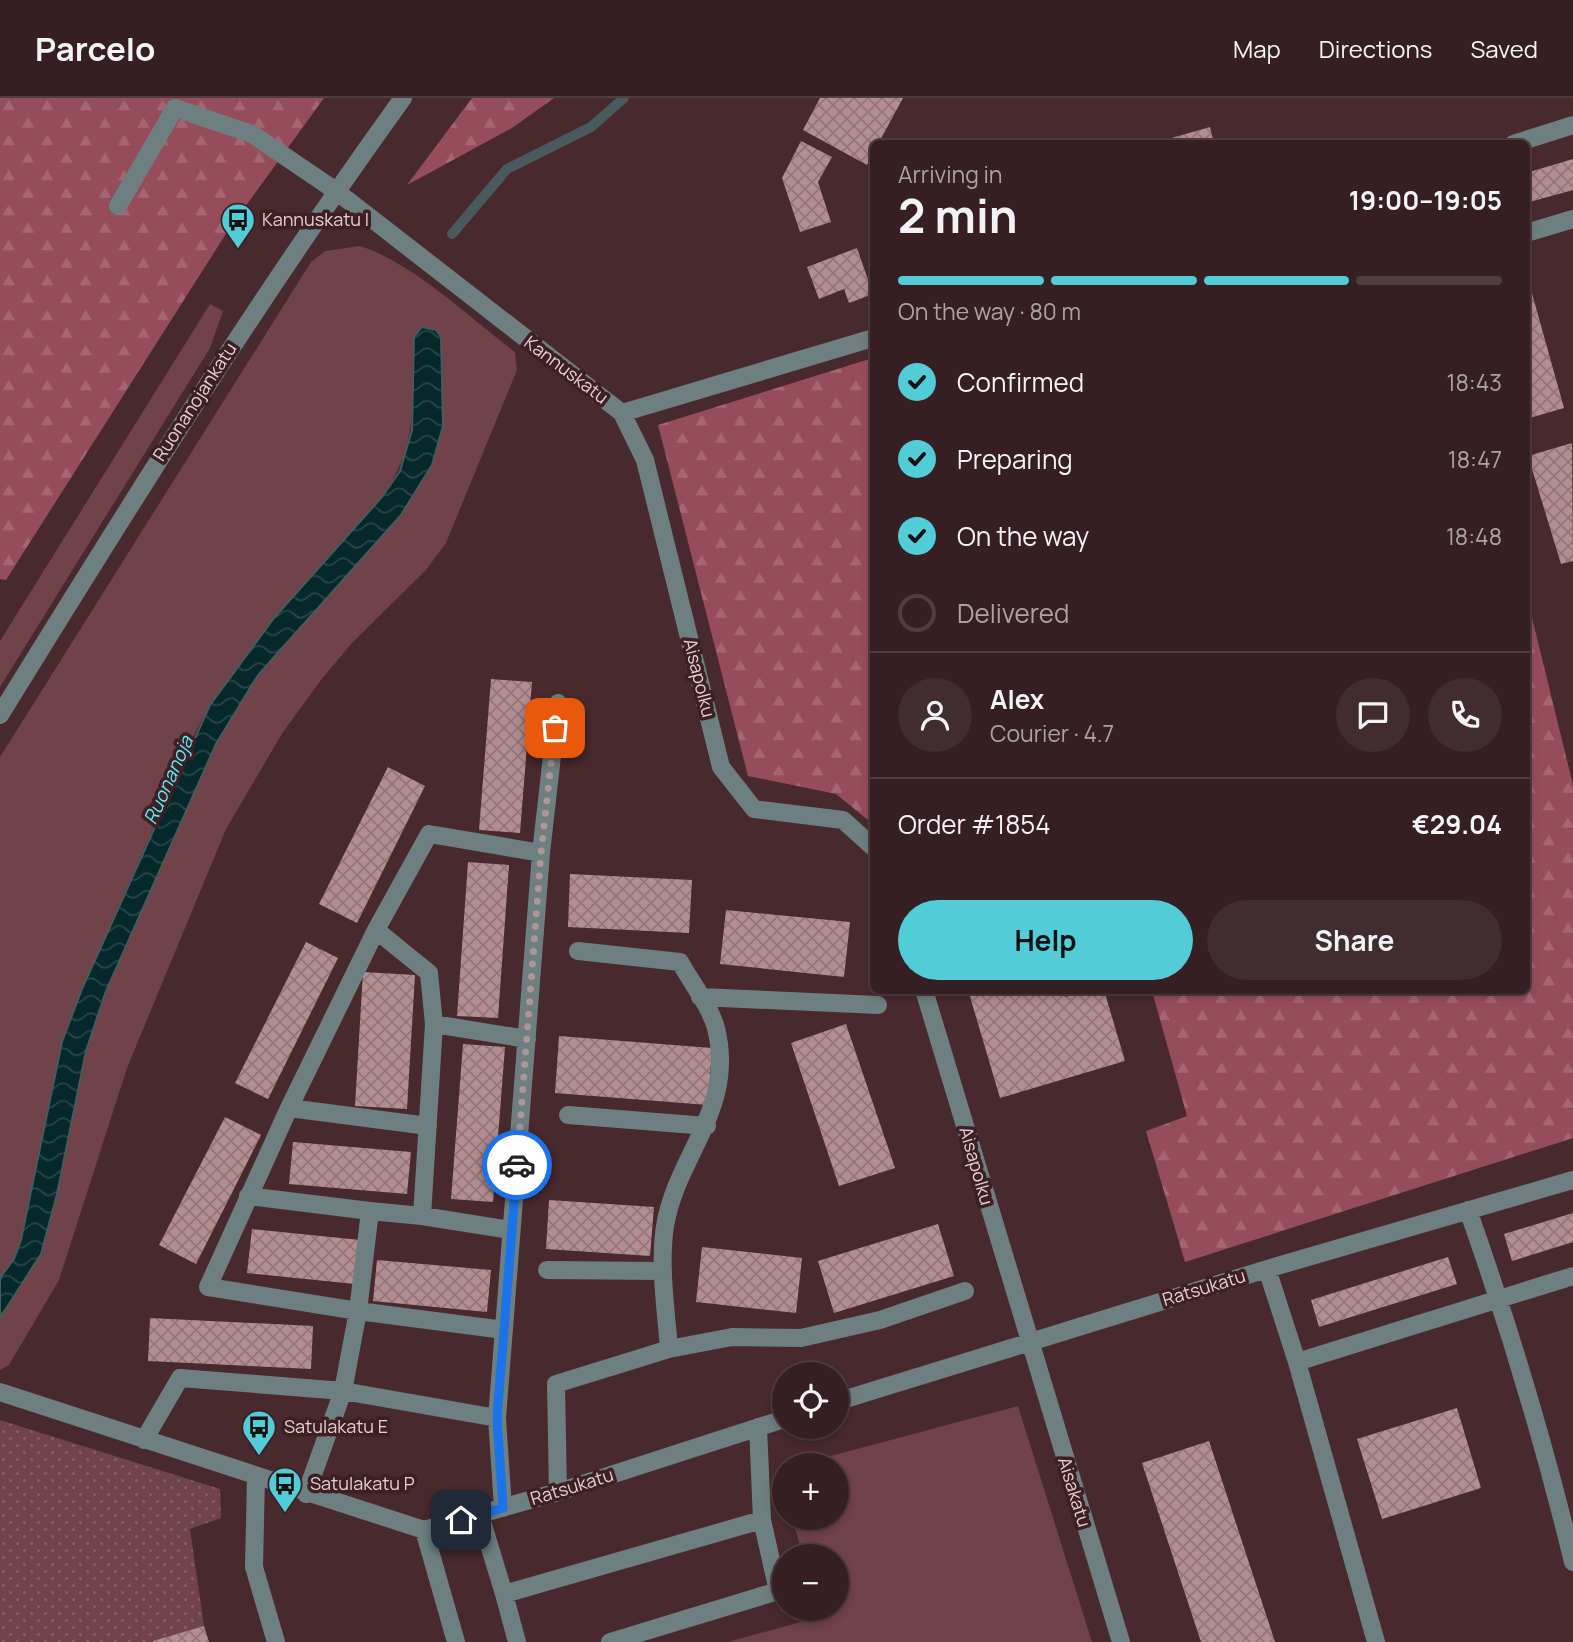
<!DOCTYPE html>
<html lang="en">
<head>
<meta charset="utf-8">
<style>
	body { margin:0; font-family:Manrope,sans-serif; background:#412c2f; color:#f1f3f6; height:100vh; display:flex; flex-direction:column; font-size:26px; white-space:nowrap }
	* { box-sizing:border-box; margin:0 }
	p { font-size:23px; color:#aaa2a5 }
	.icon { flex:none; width:38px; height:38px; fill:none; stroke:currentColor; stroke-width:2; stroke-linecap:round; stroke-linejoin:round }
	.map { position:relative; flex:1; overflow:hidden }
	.sheet { position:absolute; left:870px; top:42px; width:660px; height:854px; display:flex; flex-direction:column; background:#361f22; border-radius:10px; box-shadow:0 4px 10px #0003,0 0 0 2px #503d40 }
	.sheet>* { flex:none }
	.tools { position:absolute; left:772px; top:1264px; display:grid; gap:14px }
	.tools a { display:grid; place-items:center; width:77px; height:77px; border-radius:50%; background:#361f22; box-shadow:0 4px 10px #0003,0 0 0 2px #503d40; font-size:35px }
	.pin { position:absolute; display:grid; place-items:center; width:60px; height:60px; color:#fff; margin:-30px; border-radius:14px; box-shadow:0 4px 10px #0006 }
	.courier { position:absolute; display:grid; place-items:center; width:70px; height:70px; margin:-35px; border:5px solid #1a73e8; border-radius:50%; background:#fff; color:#222; box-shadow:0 2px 9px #0007 }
	.summary em { font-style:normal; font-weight:700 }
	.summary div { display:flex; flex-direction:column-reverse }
	.summary { display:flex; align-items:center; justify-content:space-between; height:119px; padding:0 28px }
	h1 { font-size:46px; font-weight:700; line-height:52px }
	.bar { display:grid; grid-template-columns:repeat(4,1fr); gap:10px 7px; align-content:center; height:84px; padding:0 28px }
	.bar i { height:9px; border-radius:5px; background:#503d40 }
	.bar .selected { background:#52ccd6 }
	.bar p { grid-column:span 4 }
	.line { display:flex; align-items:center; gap:18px; padding:0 28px; border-top:2px solid #503d40 }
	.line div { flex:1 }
	.round { display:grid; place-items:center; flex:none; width:74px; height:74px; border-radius:37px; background:#412c2f }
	ol { padding:0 28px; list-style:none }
	li { display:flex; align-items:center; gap:21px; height:77px }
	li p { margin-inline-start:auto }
	li .icon { padding:7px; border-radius:50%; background:#52ccd6; color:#111; stroke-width:4 }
	li:last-child { color:#aaa2a5 }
	li i { width:38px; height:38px; border:4px solid #503d40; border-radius:50% }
	.action { display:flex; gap:14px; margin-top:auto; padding:14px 28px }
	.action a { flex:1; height:80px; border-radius:42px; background:#52ccd6; color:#111; font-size:28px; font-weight:700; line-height:80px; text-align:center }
	.action a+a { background:#412c2f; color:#f1f3f6 }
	header { display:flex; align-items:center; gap:42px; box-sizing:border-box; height:98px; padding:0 35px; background:#361f22; border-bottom:2px solid #503d40 }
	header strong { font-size:33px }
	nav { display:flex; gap:38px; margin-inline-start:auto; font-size:24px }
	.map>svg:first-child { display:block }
	.green { fill:#70424a }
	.forest { fill:url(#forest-firs) }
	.park { fill:url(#park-dots) }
	.water { fill:url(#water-waves); stroke:#485a5d; stroke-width:2 }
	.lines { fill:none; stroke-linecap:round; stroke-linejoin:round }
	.stream { stroke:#485a5d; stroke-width:10 }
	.building { fill:url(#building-cross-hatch) }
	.minor { stroke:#6d7f80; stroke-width:18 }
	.done { stroke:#ad9598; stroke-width:7; stroke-dasharray:0 12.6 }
	.route { stroke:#1a73e8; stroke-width:9 }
	.labels { text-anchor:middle; stroke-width:7; stroke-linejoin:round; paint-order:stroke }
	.poi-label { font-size:18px; fill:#e4cfd1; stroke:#3d1f24; text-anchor:start }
	.street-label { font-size:18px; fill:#e4cfd1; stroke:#3d1f24 }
	.water-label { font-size:19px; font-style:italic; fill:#56f0fd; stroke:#3d1f24 }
</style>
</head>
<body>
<header>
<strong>Parcelo</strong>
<nav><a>Map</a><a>Directions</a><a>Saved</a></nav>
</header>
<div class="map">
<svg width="1573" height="1544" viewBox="0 0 1573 1544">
	<defs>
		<pattern id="forest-firs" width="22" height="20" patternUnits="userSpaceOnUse" patternTransform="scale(1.75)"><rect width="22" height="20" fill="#964d5b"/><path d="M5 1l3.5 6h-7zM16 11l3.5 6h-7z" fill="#a56672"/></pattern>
		<pattern id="park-dots" width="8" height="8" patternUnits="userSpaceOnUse" patternTransform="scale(1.75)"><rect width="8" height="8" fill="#70424a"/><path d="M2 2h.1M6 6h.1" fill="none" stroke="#845c63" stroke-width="1.8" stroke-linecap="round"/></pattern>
		<pattern id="water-waves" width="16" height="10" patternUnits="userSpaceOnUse" patternTransform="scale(1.75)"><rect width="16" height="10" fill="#05282b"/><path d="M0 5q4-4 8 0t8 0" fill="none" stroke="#294649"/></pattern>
		<pattern id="building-cross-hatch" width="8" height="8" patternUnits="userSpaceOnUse" patternTransform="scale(1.75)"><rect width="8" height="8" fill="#b48d92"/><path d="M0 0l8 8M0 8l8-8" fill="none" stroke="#927579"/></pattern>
	</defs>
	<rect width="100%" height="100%" fill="#48292e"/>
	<path class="green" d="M360 148C413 165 470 220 515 254L517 272 446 445 426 472 352 545 321 582 283 634 226 731 127 970 59 1182 9 1267 0 1272V1220L41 1156 57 1096 86 953 106 893 216 646 258 577 401 417 432 367 414 240C408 307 423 339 382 399L210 607 197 631 82 891 62 944 21 1142 14 1160 0 1180V659L311 164 325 153Z
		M210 206 223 213 210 250 0 589V543Z
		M1018 1308 1092 1544H728L819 1519 817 1510H836V1458H803L792 1419H836V1367H797Z"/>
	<path class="forest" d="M0 0H324L229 131 6 482 0 481Z
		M472 0H554L512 30 407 87Z
		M873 260V726L836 696 748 678 658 327Z
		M1526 495 1573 687V1040L1185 1164 1146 1033 1187 1018 1152 893 1526 892Z"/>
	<path class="park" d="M0 1322 220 1391 221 1420 190 1431 204 1528 151 1544H0Z"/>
	<path class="water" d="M422 229 436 232 441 239 443 328 432 367 401 417 258 577 216 646 106 893 86 953 57 1096 41 1156 0 1220V1180L14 1161 21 1142 62 944 82 891 210 607 274 520 382 399 400 373 412 332 414 239Z"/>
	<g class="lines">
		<path class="stream" d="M452 136 507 71 591 29 624 0"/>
	</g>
	<path class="building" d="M820 0H903L878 46H873V55L867 67 803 32Z
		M1210 29 1214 46H1154V45Z
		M801 43 832 59 818 84 831 124 800 134 782 80Z
		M1573 61V92L1526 105V75Z
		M857 150 873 196 849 205 844 191 819 201 807 169Z
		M1528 181 1564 310 1526 321V182Z
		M1572 345 1573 463 1561 466 1528 358Z
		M491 581 532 584 520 735 479 732Z
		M388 669 425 688 357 825 319 806Z
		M468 764 509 767 498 920 457 918Z
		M570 776 692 782 689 835 568 829Z
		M726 812 850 824 844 879 720 866Z
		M306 844 338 860 268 1001 235 985Z
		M363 874 415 877 407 1011 355 1008Z
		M968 892H1040L1042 898 1063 892 1065 899 1086 892H1104L1125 963 1000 1000Z
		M846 926 895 1070 839 1088 791 945Z
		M559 938 712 950 708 1007 555 995Z
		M463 946 505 949 493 1104 451 1101Z
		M225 1019 261 1037 196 1166 159 1147Z
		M293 1044 411 1054 407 1096 289 1086Z
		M549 1102 654 1109 650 1158 546 1151Z
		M1573 1115V1144L1512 1163 1504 1136Z
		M938 1126 954 1178 834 1215 818 1163Z
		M252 1131 360 1142 355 1186 247 1175Z
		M702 1149 802 1160 796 1215 696 1204Z
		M1448 1159 1457 1186 1319 1229 1311 1202Z
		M377 1162 491 1172 487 1214 373 1203Z
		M150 1220 313 1228 311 1271 148 1263Z
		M1457 1310 1481 1390 1382 1421 1357 1341Z
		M1209 1343 1275 1544H1201L1142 1365Z
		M204 1528 209 1544H153V1543Z"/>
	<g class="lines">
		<path class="minor" d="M1513 46 1573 27
			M118 108 175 10 252 36 336 93 622 315 873 240
			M1526 135 1573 121
			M622 315 645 362 721 669 754 711 843 722 873 749
			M0 617C129 408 259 199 403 0
			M541 755 558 605
			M376 832 289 1010 208 1189 358 1213 370 1113 422 1118
			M578 853 680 864C691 884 710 908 716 930 736 1011 677 1056 665 1128 659 1168 666 1211 669 1251
			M924 892 1121 1544
			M700 899 878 907
			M434 926 422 1118 511 1132
			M289 1010 428 1028
			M568 1017 707 1028
			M248 1098 370 1113
			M1468 1112C1509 1228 1544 1345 1573 1464
			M1267 1171 1297 1264 1573 1178
			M547 1172 663 1173
			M1297 1264 1376 1544
			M0 1294 424 1432 558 1394 784 1321
			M836 1304 1267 1171 1573 1082
			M758 1329 762 1422
			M144 1342 180 1280 343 1293 497 1320
			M256 1379 254 1469 276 1544
			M558 1394 556 1286 669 1251 732 1239 801 1240 880 1222 965 1193
			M306 1396 343 1293 358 1213 504 1232
			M503 1410 497 1320 541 755 429 736 376 832 429 875 434 926 527 941
			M480 1417 504 1496 762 1422 778 1493 610 1544
			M424 1432 456 1544
			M504 1496 517 1544"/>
	</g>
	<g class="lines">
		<path class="done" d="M517 1067 541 755 555 630"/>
		<path class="route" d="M461 1422 503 1410 497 1320 517 1067"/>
	</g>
	<defs>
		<g id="bus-pin" transform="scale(1.75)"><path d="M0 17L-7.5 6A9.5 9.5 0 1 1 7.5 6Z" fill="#52ccd6" stroke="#3d1f24"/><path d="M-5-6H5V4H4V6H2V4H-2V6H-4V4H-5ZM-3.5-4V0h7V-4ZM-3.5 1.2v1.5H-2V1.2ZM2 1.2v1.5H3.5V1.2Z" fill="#111"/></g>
	</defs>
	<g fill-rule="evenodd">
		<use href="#bus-pin" x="238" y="122"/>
		<use href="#bus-pin" x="259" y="1329"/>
		<use href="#bus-pin" x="285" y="1386"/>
	</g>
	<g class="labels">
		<g class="poi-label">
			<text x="262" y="128">Kannuskatu I</text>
			<text x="284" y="1335">Satulakatu E</text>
			<text x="310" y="1392">Satulakatu P</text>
		</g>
		<g class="street-label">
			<text transform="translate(566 272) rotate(37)" y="6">Kannuskatu</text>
			<text transform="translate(195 304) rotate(-57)" y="6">Ruonanojankatu</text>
			<text transform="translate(699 580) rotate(76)" y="6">Aisapolku</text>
			<text transform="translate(976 1068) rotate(74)" y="6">Aisapolku</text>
			<text transform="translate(1204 1190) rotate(-17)" y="6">Ratsukatu</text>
			<text transform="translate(572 1389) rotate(-17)" y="6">Ratsukatu</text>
			<text transform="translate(1074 1394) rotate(73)" y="6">Aisakatu</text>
		</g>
		<g class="water-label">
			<text transform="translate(168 682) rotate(-66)" y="7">Ruonanoja</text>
		</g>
	</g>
</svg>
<div class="tools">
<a><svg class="icon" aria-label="locate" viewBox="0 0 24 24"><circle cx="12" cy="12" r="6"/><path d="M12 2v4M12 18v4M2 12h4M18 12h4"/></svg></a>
<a>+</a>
<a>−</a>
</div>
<div class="pin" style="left:555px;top:630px;background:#ea580c"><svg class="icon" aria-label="bag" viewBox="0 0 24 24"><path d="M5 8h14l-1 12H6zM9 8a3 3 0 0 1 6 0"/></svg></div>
<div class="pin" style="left:461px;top:1422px;background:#1f2937"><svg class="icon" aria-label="home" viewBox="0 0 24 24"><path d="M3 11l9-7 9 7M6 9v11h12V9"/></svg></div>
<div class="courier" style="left:517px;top:1067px"><svg class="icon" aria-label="car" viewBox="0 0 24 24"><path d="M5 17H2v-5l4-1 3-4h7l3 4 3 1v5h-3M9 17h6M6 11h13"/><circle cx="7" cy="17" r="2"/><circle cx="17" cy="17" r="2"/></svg></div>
<section class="sheet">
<div class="summary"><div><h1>2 min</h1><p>Arriving in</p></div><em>19:00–19:05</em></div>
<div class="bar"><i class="selected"></i><i class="selected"></i><i class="selected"></i><i></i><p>On the way · 80 m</p></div>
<ol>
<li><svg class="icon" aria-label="check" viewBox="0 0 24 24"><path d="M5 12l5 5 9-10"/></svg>Confirmed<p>18:43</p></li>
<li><svg class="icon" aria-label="check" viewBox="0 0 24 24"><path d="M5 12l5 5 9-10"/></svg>Preparing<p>18:47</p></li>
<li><svg class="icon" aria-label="check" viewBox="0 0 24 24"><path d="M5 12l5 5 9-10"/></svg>On the way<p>18:48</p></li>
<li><i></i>Delivered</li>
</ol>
<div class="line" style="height:126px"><a class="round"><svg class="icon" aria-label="person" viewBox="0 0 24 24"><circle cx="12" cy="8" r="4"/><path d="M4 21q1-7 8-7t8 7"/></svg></a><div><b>Alex</b><p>Courier · 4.7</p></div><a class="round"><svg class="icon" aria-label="chat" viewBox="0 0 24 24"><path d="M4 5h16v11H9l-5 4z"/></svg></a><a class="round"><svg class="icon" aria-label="phone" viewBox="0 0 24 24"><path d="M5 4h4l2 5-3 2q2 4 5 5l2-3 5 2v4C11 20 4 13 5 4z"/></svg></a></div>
<div class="line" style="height:91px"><div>Order #1854</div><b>€29.04</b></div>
<div class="action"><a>Help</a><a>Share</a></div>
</section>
</div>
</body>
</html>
